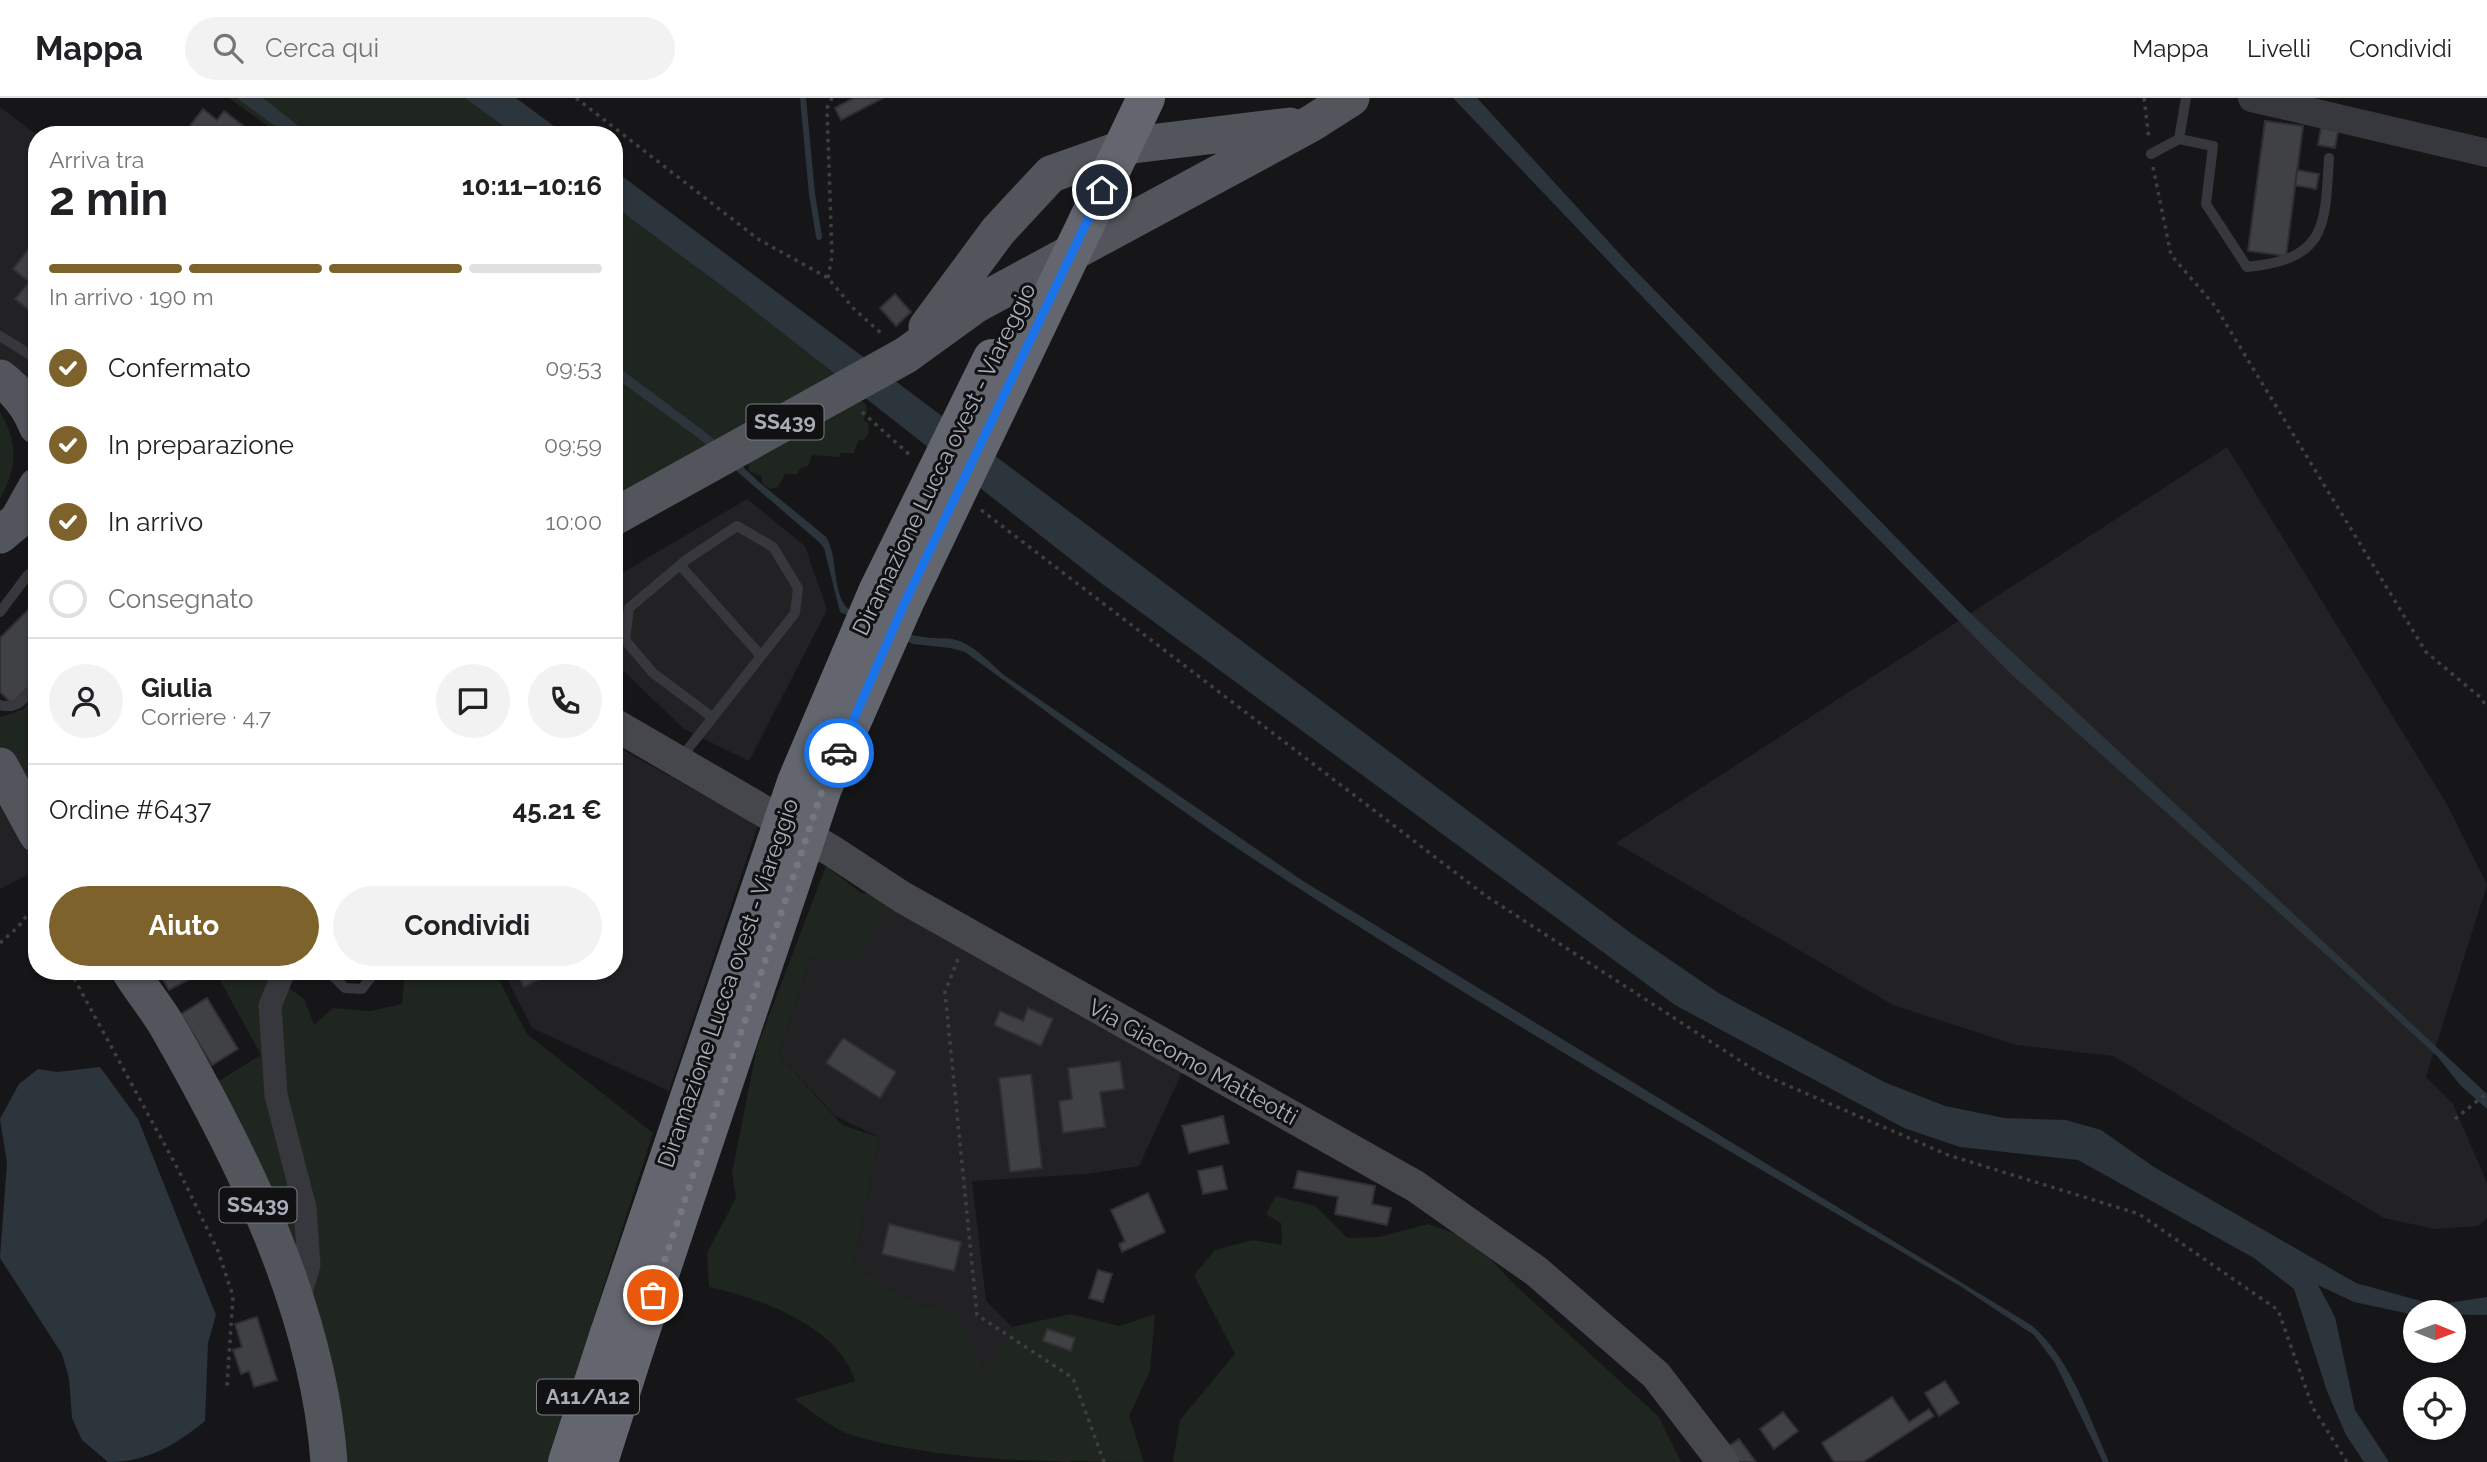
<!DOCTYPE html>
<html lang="it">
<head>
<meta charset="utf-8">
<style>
	body { margin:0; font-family:Raleway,sans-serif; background:#f2f2f2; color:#202124; height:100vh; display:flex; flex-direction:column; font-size:26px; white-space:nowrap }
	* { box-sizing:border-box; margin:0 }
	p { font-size:23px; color:#757577 }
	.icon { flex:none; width:38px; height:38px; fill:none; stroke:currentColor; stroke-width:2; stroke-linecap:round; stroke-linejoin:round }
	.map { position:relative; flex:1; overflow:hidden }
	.panel { position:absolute; left:28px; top:28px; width:595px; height:854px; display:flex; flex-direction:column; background:#fff; border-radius:28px; box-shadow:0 2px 5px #0004 }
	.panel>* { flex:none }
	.needle { width:46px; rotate:91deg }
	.fabs { position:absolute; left:2403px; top:1202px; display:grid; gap:14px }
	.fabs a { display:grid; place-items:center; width:63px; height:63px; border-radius:50%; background:#fff; box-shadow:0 2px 5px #0004; font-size:35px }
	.pin { position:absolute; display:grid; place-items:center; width:60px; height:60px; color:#fff; margin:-30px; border:4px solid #fff; border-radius:50%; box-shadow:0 2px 7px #0007 }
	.courier { position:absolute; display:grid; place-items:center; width:70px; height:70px; margin:-35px; border:5px solid #1a73e8; border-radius:50%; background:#fff; color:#222; box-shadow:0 2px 9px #0007 }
	.overview em { font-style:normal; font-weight:700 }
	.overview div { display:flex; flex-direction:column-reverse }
	.overview { display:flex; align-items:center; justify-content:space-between; height:119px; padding:0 21px }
	h1 { font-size:46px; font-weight:700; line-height:52px }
	.bar { display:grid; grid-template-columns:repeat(4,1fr); gap:10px 7px; align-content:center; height:84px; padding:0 21px }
	.bar i { height:9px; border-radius:5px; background:#e0e0e0 }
	.bar .on { background:#7e622b }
	.bar p { grid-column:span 4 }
	.line { display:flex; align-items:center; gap:18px; padding:0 21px; border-top:2px solid #e0e0e0 }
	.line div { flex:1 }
	.round { display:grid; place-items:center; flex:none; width:74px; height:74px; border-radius:37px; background:#f2f2f2 }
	ol { padding:0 21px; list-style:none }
	li { display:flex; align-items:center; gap:21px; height:77px }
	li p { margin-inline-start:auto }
	li .icon { padding:7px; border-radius:50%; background:#7e622b; color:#fff; stroke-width:4 }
	li:last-child { color:#757577 }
	li i { width:38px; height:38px; border:4px solid #e0e0e0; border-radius:50% }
	.primary-button { display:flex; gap:14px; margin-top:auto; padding:14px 21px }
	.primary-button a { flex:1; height:80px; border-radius:42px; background:#7e622b; color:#fff; font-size:28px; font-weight:700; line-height:80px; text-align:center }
	.primary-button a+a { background:#f2f2f2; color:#202124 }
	header { display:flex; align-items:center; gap:42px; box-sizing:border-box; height:98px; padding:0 35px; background:#fff; border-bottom:2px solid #e0e0e0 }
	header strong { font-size:33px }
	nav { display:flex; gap:38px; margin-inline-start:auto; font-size:24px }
	.search { width:490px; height:63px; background:#f2f2f2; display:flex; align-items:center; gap:18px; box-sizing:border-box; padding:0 24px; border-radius:38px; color:#757577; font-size:26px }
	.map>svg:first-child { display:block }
	.built { fill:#222225 }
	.green { fill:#1e261f }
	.water { fill:#2c353c }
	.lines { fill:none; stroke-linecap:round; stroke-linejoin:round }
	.stream { stroke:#2c353c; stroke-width:6 }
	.building { fill:#404145; stroke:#303034; stroke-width:2 }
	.path { stroke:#3d3f44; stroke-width:3.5; stroke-dasharray:3.5 5; stroke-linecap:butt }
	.service { stroke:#37383d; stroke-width:10 }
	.minor { stroke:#37383d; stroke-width:23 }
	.tertiary { stroke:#37383d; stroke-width:28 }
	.secondary { stroke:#45474d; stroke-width:32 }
	.primary { stroke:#53555c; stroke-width:37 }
	.motorway { stroke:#63666e; stroke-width:38 }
	.motorway-bridge { stroke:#63666e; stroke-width:38 }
	.done { stroke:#757880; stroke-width:7; stroke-dasharray:0 12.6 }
	.route { stroke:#1a73e8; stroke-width:9 }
	.labels { text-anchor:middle; stroke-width:6; stroke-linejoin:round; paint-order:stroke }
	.shield { fill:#111113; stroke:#7b7e86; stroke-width:2 }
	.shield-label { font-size:21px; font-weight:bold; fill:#a8adb8 }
	.street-label { font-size:23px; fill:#a8adb8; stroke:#111113 }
</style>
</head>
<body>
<header>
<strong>Mappa</strong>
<div class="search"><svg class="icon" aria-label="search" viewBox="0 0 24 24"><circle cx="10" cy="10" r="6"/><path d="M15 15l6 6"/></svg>Cerca qui</div>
<nav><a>Mappa</a><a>Livelli</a><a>Condividi</a></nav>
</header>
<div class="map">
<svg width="2487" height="1364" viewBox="0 0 2487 1364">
	<rect width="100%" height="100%" fill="#161618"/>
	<path class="built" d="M0 9 37 37V328L0 280Z
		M2227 349 2448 708 2487 787 2426 979 2453 1006 2487 1085V1120L2478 1128 2435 1131 2384 1120 2113 958 2016 947 1893 907 1616 745Z
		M747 401 805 448 827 512 749 663 684 631 614 564V492L622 475Z
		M614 647 758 727 669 993 532 930 503 873H614Z
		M0 664 37 735V772L0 791Z
		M896 798 1185 968 1139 1068 1086 1076 972 1083 986 1203 1012 1229 985 1274 951 1212 918 1207 853 1167 879 1039 835 1018 778 956 811 858Z"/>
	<path class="green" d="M229 0H466L517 37H280Z
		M614 108 737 198 851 289 614 418Z
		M858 301 866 306 867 315 863 322 868 325 869 334 865 341 858 343 854 355H841L838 359 812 357 808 368 801 370 797 376H785L778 389 770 391 763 386 761 378 749 373 748 365Z
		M0 314C19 345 17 369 0 401Z
		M37 597V736L0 668V619L22 612Z
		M826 768 861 795 896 798 854 865 811 858 778 956 842 1027 879 1039 853 1167 918 1207 951 1212 985 1273 1012 1229 1070 1216 1120 1228 1155 1216 1150 1273 1129 1318 1144 1364C1046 1364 939 1364 848 1336 829 1328 811 1313 794 1301L855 1283C839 1228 759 1200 709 1189L707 1155 736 1100 732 1075 757 949Z
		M215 873H273L262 903 290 891 304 901 314 927 333 910 370 913 402 906 404 883 396 873H494L527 936 653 1035 547 1364H329L327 1334 201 994 261 957Z
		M1276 1098 1315 1108 1347 1140 1379 1139 1428 1126 1472 1142 1516 1188 1659 1319 1681 1364H1173L1180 1322 1235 1256 1194 1177 1215 1152 1253 1142 1282 1147 1281 1125 1266 1116Z"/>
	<path class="water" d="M237 0H263L310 37H287Z
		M465 0H516L566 37H516Z
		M1453 0H1477L1629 166 1968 513 2487 996V1011L2460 987 2437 958 2351 879 2011 576 1717 277Z
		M614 72 1459 706 1632 836 1720 896 1884 984 1945 1008 2004 1020 2066 1022 2101 1032 2154 1069 2356 1185 2435 1207 2487 1199V1217L2410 1216 2354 1204 2318 1187 2335 1219 2355 1312 2389 1364H2364L2346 1337 2327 1293 2294 1191 2254 1160 2078 1062 1960 1049 1904 1030 1675 907 1101 485 737 199 614 108Z
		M614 266 709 337 759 384 826 439C838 459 832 486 844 506 852 520 907 538 923 539 934 541 945 539 956 542 974 547 990 565 1004 577L1303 783 2031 1227C2071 1261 2088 1317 2109 1364H2103L2055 1265 2034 1237 1960 1188C1721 1048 1481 910 1249 758 1152 694 1059 622 965 554L951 550 913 546 840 514 824 450 819 444 697 339 614 279Z
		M100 969 138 1021 216 1217 208 1245 205 1323C175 1347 148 1364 108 1364L82 1342 72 1320 69 1280 62 1256 0 1160 7 1065 0 1021 19 986 38 971 57 974Z"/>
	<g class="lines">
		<path class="stream" d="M803 0 812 96 819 139"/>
	</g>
	<path class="building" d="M854 0H883L841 22 835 10Z
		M203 11 217 22 224 13 255 37H183Z
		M2265 23 2303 28 2286 158 2248 153Z
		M2321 30 2338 33 2335 50 2318 47Z
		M2297 72 2319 76 2316 91 2295 87Z
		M37 140V202L29 212 15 201 29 184 13 171Z
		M895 196 911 214 896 228 880 210Z
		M37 503V581L12 606 0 594V540Z
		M158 873H192L195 878 169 892Z
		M516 873H556L524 889Z
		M207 900 238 951 212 967 181 916Z
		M1028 910 1053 921 1041 948 994 927 1000 913 1023 923Z
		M843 940 896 974 880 1000 826 965Z
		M1120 963 1124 991 1100 994 1105 1029 1063 1035 1059 1003 1072 1001 1068 970Z
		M1031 976 1042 1070 1010 1074 999 980Z
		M1223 1018 1229 1045 1189 1055 1182 1028Z
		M1222 1068 1227 1091 1203 1096 1198 1073Z
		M1298 1073 1375 1088 1372 1106 1391 1110 1387 1127 1335 1116 1338 1099 1294 1090Z
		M1148 1095 1165 1134 1122 1154 1119 1146 1125 1143 1111 1112Z
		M889 1126 961 1144 954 1173 882 1156Z
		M1098 1172 1112 1176 1103 1204 1089 1200Z
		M257 1219 277 1282 254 1289 249 1273 241 1276 233 1252 242 1249 235 1226Z
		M1047 1231 1075 1240 1071 1253 1043 1243Z
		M1945 1283 1959 1305 1939 1318 1925 1295Z
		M1892 1299 1909 1324 1929 1311 1934 1318 1863 1364H1834L1822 1345Z
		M1783 1314 1798 1333 1774 1351 1760 1331Z
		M1739 1341 1756 1364H1734L1725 1351Z"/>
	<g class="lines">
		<path class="path" d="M576 0 758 141 828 180 853 210 883 237
			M2144 0 2149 41
			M2153 69 2171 157 2215 208 2426 554 2481 600 2487 610
			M828 180 832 158 827 10 832 0
			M862 314 911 358
			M981 412 1486 798 1759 975 1948 1057 2139 1116 2278 1212 2313 1310 2347 1364
			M0 845 18 829 37 804
			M958 861 945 894 977 1217 1073 1280 1104 1364
			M70 873 179 1073 218 1153 233 1198 227 1288
			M2455 1021 2487 995"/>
		<path class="service" d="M2186 0 2179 41 2213 48 2206 106 2247 169C2326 161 2325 130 2329 60
			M2151 56 2179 41
			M0 238 37 261
			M680 467 761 558
			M0 514 27 478 37 470
			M0 607C18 612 26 599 37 587
			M680 661 795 515 798 490 773 449 737 428 686 462 629 510 625 542 653 575 712 619
			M328 873 345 890 362 891 371 879 370 873"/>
		<path class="minor" d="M284 873 270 908 276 997 305 1110 309 1167 298 1205"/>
		<path class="tertiary" d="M2252 0 2487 55"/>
		<path class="secondary" d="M614 626 832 753 902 799 1415 1088 1536 1173 1656 1277 1723 1364"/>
		<path class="primary" d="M927 229 998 133 1051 76 1133 47 1290 28
			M0 280C17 293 29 307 37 328
			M614 419 906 257 975 207 1312 25 1351 0
			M0 437 18 422 37 388
			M0 668 37 736
			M130 873C141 891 155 908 166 926 242 1058 318 1210 329 1364"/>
		<path class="motorway" d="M567 1364 609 1235
			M599 1364 636 1248"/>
		<path class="motorway-bridge" d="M609 1235 796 684 877 494 992 260
			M636 1248 823 690 905 504 1146 0"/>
	</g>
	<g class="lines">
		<path class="done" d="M653 1197 823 690 839 655"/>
		<path class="route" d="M839 655 905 504 1102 92"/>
	</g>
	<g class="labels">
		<g class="shield">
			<rect x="746.5" y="306.5" width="77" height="35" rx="5"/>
			<rect x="219.5" y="1089.5" width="77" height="35" rx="5"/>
			<rect x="537" y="1281.5" width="102" height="35" rx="5"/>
		</g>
		<g class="shield-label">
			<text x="785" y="331">SS439</text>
			<text x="258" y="1114">SS439</text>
			<text x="588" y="1306">A11/A12</text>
		</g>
		<g class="street-label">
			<text transform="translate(944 361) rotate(-64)" y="8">Diramazione Lucca ovest - Viareggio</text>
			<text transform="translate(728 885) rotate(-71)" y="8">Diramazione Lucca ovest - Viareggio</text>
			<text transform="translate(1193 964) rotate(29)" y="8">Via Giacomo Matteotti</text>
		</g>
	</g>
</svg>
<div class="fabs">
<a><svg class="needle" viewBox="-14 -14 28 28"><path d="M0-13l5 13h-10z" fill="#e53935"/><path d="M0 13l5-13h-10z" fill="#757577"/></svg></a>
<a><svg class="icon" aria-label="locate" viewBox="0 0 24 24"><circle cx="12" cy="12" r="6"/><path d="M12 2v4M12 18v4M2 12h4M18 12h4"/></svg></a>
</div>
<div class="pin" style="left:653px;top:1197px;background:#ea580c"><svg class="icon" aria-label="bag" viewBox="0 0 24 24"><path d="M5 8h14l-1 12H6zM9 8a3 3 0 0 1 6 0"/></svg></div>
<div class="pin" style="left:1102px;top:92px;background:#1f2937"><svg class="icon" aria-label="home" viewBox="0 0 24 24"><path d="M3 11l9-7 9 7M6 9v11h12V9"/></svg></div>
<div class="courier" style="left:839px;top:655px"><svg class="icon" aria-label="car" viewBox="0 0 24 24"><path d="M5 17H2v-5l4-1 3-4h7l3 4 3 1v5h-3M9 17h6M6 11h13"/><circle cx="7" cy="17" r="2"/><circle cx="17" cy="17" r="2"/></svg></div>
<section class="panel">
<div class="overview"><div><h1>2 min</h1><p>Arriva tra</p></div><em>10:11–10:16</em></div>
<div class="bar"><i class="on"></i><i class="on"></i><i class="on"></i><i></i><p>In arrivo · 190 m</p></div>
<ol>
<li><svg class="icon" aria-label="check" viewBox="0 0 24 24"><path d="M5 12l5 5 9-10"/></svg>Confermato<p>09:53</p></li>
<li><svg class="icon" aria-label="check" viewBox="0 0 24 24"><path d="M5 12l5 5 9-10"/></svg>In preparazione<p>09:59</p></li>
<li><svg class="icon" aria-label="check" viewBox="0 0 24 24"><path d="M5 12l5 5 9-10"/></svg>In arrivo<p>10:00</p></li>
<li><i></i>Consegnato</li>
</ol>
<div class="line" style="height:126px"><a class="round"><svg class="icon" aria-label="person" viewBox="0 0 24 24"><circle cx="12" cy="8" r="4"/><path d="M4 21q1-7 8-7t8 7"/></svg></a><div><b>Giulia</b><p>Corriere · 4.7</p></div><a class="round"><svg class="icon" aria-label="chat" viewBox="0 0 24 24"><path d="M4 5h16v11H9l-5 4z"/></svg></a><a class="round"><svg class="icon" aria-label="phone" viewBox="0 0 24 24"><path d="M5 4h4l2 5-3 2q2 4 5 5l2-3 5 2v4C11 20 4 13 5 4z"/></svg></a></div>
<div class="line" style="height:91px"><div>Ordine #6437</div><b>45.21 €</b></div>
<div class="primary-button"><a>Aiuto</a><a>Condividi</a></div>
</section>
</div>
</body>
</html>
